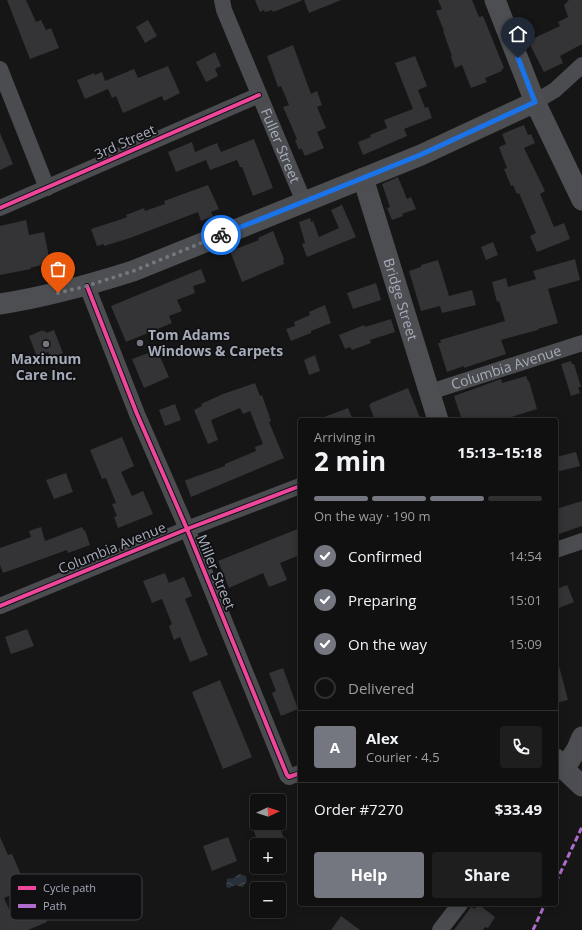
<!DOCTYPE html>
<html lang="en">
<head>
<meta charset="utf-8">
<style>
	body { margin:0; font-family:"Open Sans",sans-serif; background:#1e1e1f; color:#f1f3f6; height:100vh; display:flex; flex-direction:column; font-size:15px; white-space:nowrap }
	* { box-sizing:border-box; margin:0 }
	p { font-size:13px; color:#9c9d9f }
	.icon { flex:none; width:22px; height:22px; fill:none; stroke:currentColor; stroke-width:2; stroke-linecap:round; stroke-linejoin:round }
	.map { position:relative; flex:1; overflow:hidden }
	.side { position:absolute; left:298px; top:418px; width:260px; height:488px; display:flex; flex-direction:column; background:#101011; border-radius:4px; box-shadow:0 2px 10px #0003,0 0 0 1px #303031 }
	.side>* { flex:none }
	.needle { width:26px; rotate:87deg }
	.fabs { position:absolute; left:250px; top:794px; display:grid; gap:8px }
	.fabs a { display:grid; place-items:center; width:36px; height:36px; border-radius:4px; background:#101011; box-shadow:0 2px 10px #0003,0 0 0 1px #303031; font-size:20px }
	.pin { position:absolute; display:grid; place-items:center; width:34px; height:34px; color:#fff; margin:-41px -17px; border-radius:50% 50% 50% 0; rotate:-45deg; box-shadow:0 0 4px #0007 }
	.pin .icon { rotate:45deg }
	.courier { position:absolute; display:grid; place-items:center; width:40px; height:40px; margin:-20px; border:3px solid #1a73e8; border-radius:50%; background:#fff; color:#222; box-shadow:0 1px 5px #0007 }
	.overview em { font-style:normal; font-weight:700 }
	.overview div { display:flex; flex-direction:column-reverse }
	.overview { display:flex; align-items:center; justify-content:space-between; height:68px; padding:0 16px }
	h1 { font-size:26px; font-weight:700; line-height:30px }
	.bar { display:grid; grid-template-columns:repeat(4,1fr); gap:6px 4px; align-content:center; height:48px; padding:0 16px }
	.bar i { height:5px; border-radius:3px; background:#303031 }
	.bar .current { background:#747780 }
	.bar p { grid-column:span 4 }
	.line { display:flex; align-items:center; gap:10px; padding:0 16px; border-top:1px solid #303031 }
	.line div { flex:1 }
	.round { display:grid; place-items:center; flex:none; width:42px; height:42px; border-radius:4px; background:#1e1e1f }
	ol { padding:0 16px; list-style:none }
	li { display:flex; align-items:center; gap:12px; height:44px }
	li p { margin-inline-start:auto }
	li .icon { padding:4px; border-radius:50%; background:#747780; color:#fff; stroke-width:4 }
	li:last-child { color:#9c9d9f }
	li i { width:22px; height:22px; border:2px solid #303031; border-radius:50% }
	.primary-button { display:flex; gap:8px; margin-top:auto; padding:8px 16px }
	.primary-button a { flex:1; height:46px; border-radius:4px; background:#747780; color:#fff; font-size:16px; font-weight:700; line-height:46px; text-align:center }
	.primary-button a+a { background:#1e1e1f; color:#f1f3f6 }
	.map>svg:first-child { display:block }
	.water { fill:url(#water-waves) }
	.building { fill:#343436 }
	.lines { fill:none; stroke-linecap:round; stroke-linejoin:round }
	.minor { stroke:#4a4c50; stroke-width:16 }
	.major { stroke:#4d4e51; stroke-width:21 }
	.quiet { stroke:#b06ccc; stroke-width:3; stroke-dasharray:6 3; stroke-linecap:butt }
	.cycleway-casing { stroke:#101013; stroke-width:6 }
	.cycleway { stroke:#ed469a; stroke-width:4 }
	.done { stroke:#747780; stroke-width:4; stroke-dasharray:0 7.2 }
	.route { stroke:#1a73e8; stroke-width:5 }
	.poi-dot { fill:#747780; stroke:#101013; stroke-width:1.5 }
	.labels { text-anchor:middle; stroke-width:3.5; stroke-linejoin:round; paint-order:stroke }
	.street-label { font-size:14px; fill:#a6abb9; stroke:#101013 }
	.poi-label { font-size:14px; font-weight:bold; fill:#a6abb9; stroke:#101013; text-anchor:start }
	.key { fill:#101013; stroke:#3d3e45; stroke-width:1 }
	.key-label { font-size:11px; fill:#a6abb9 }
</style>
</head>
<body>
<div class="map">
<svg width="582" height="930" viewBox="0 0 582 930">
	<defs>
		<pattern id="water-waves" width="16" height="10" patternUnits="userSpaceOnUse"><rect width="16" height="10" fill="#28313a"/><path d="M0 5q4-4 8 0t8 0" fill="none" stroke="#444c54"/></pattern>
	</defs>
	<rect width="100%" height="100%" fill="#161617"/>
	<path class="water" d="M239 874 246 876 247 881 243 887 235 885 229 888 226 887 227 879 234 878Z"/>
	<path class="building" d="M7 0H26L36 22 41 20 46 30 51 28 59 48 30 59Z
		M255 0H301V1L273 12 272 10 265 12 264 10 260 12Z
		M304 0H341L309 13Z
		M438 0H472L479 17 483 16 504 68 501 70 502 71 485 78 487 82 471 88 462 65 455 68 451 57 452 56 443 31H444L436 11 442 9Z
		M569 0H582V44L560 56 563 63 544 72 528 41 560 26 558 22 568 17 564 5Z
		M148 20 157 36 145 43 136 27Z
		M293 45 311 94 317 91 322 105 317 107 326 128 317 132 324 148 305 156 301 148 299 150 295 140 297 139 283 107 289 105 281 86 278 87 267 56Z
		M215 52 221 66 215 69 218 76 206 82 196 62Z
		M415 56 427 86 418 90 425 108 428 107 432 118 404 129 407 136 363 155 358 142 371 137 370 135 387 128 384 120 413 109 395 63Z
		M168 66 180 93 164 101 162 96 123 113 116 96 112 98 108 89 85 99 77 80 94 73 95 75 102 72 105 81 134 69 138 78Z
		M524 125 528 135 531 134 535 143 524 148 545 191 540 194 554 227 564 223 570 239 537 252 530 236 536 233 519 193 517 194 513 185 511 186 504 169 507 168 499 147 506 144 502 134Z
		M0 133 13 164 0 170Z
		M254 139 273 188 253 196 242 167H240L237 160 210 170 206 160 176 172 168 152 192 142 195 152 217 143 221 152Z
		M398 177 407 199 411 197 416 209 402 214 403 216 392 220 387 208 390 207 382 184Z
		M208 185 219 209 211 212 213 216 201 221 198 212 130 238 104 246V244L97 246 91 229 122 219 127 217 126 215 144 208 145 211 165 204 164 201Z
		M342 205 356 237 307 257 302 244 305 243 299 222 310 218 311 222 313 221 319 237 339 228 331 210Z
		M26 220 29 235 44 232 50 262 40 264 41 265 30 268 31 269 0 275V226Z
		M273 231 284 259 283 260 284 264 242 282 230 251 259 240 258 238Z
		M493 242 498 255 486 260 481 247Z
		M575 259 580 280 548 289 558 323 538 329V330L501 340 506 354 464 368V366L447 372 438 343H441L440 340 505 321 499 301 497 302 492 282 506 278 508 287 536 279 533 271Z
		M438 260 449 296 472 290 476 305 442 313 440 306 421 311 409 271 421 267V265Z
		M201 269 206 282 193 286 195 293 177 300 182 311 169 316 172 323 126 342 111 306Z
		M376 283 381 300 353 309 347 293Z
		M325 305 331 323 311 331V333L291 341 286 329 295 326 294 322 310 315 309 312Z
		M391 319 395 332 370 340 371 343 352 350 350 347 345 349 339 335 364 325 365 327Z
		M43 330 44 332 46 331V333L54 330 63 353 51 358 48 352 37 357 29 336Z
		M157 350 169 377 144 388 132 359Z
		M315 355 320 371 309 375 304 360Z
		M571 361 572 364H574L581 387H578L580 393 571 396 561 364Z
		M526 376 528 381H529L537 409 502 420H462L454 396 501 379 502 383Z
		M255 383 260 396 262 395 271 421 269 422 284 458 191 497 185 481 186 480 225 466V464L256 451 255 447 263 444 250 411 243 414 240 408 211 420 218 440 208 444 194 410 202 406 201 404 223 394Z
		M408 388 421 420H375L369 405 371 404V403Z
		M175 404 181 420 165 426 159 410Z
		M348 408 353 420H319V419Z
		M122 437 134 466 121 472 132 496 143 491 153 514 118 528 114 517 117 516 112 504 116 503 106 478 102 479 90 450Z
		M576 452 580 466 556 472V457Z
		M66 473 73 492 54 499 46 480Z
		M582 501V526L556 535V509Z
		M41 527 45 541 82 527 84 531 85 530 90 545 68 553 67 550 3 573 0 565V548L31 537 29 531Z
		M300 528V555L280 563 287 580 269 587 263 573 229 588 218 561Z
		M165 573 169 583 184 577 192 596 185 599 208 655 190 662 180 637 174 640 169 626 172 624 162 599 152 603 143 581Z
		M567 585 574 602 556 609V589Z
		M27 629 34 646 11 654 5 637Z
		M559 666 568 700 556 703V667Z
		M283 668 298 709 281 716 272 693 276 691 269 673Z
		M220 680 252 757 223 769 192 692Z
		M259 823H278L285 841 276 845H259L252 826Z
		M0 837 8 855 12 854 22 877 19 879 23 890 4 898 13 918 40 907 47 922 28 930H0Z
		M228 837 237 861 212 871 203 846Z
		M478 904 495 917 488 928 485 927 483 930H454L471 907 475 909Z
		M341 916 360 930H331Z"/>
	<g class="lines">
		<g class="minor">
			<path id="s1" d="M222 0 224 10 304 202"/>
			<path d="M0 69 47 188"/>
			<path d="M535 102 555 90 582 65"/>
			<path d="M0 208 259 95"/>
			<path d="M87 286 137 414 187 529 287 775 289 777 300 773"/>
			<path id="s2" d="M430 392 582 343"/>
			<path d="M556 550 582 541"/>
			<path d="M0 606 187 529 300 486"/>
			<path d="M440 930 460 904"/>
		</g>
		<g class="major">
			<path d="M495 0 535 102 582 200"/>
			<path id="s3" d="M363 178 438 420"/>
			<path d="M0 304C45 297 89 285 133 271L421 155 535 102"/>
			<path d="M556 759 564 769 582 786"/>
			<path d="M564 769 577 749 582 737"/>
		</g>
		<path class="quiet" d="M556 882 582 827
			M533 930 545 904"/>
		<g class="cycleway-casing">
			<path id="cycleway" d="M0 208 259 95
				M87 286 137 414 187 529 287 775 289 777 300 773
				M0 606 187 529 300 486"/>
		</g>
		<use href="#cycleway" class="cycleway"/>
	</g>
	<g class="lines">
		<path class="done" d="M58 293 87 286 133 271 221 235"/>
		<path class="route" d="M221 235 420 155 535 102 518 58"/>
	</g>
	<g class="poi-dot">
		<circle cx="140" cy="343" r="4"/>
		<circle cx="46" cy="344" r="4"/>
	</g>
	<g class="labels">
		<g class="street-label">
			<text transform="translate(125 142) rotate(-24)" y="5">3rd Street</text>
			<text dy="5" stroke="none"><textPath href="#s1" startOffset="157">Fuller Street</textPath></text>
			<text dy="5" stroke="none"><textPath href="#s3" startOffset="127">Bridge Street</textPath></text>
			<text dy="5" stroke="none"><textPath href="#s2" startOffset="80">Columbia Avenue</textPath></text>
			<text transform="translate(112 548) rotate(-22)" y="5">Columbia Avenue</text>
			<text transform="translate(216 572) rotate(68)" y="5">Miller Street</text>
		</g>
		<g class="poi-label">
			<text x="148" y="340">Tom Adams<tspan x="148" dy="16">Windows &amp; Carpets</tspan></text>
			<text x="46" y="364" text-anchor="middle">Maximum<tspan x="46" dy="16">Care Inc.</tspan></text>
		</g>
	</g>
	<rect x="10" y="874" width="132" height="46" rx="6" class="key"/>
	<rect x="18" y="886" width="18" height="4" fill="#ed469a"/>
	<rect x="18" y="904" width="18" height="4" fill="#b06ccc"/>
	<g class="key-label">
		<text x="43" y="892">Cycle path</text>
		<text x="43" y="910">Path</text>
	</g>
</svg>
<div class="fabs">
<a><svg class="needle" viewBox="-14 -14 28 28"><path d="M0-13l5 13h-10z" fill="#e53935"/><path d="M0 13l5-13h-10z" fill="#9c9d9f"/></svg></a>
<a>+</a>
<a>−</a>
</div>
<div class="pin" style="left:58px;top:293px;background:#ea580c"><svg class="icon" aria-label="bag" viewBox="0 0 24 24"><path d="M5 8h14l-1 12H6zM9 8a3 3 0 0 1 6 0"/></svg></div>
<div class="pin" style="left:518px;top:58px;background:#1f2937"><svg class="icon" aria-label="home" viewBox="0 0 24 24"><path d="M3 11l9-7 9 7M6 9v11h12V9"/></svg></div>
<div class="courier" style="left:221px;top:235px"><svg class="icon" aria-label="bike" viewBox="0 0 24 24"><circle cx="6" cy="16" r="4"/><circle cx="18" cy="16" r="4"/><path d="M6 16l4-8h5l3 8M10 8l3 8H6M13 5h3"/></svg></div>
<section class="side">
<div class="overview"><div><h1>2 min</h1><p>Arriving in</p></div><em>15:13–15:18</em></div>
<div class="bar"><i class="current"></i><i class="current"></i><i class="current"></i><i></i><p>On the way · 190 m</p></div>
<ol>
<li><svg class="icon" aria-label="check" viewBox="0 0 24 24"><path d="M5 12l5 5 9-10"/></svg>Confirmed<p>14:54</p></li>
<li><svg class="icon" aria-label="check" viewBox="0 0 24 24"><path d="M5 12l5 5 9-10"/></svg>Preparing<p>15:01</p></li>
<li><svg class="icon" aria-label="check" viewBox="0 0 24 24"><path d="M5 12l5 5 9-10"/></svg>On the way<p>15:09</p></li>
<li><i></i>Delivered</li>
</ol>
<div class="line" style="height:72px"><b class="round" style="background:#747780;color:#fff">A</b><div><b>Alex</b><p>Courier · 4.5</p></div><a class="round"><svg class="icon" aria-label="phone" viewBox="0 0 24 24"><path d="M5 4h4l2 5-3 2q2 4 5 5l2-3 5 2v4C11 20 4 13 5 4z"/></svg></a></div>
<div class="line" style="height:52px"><div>Order #7270</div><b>$33.49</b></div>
<div class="primary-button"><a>Help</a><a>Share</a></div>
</section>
</div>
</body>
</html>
